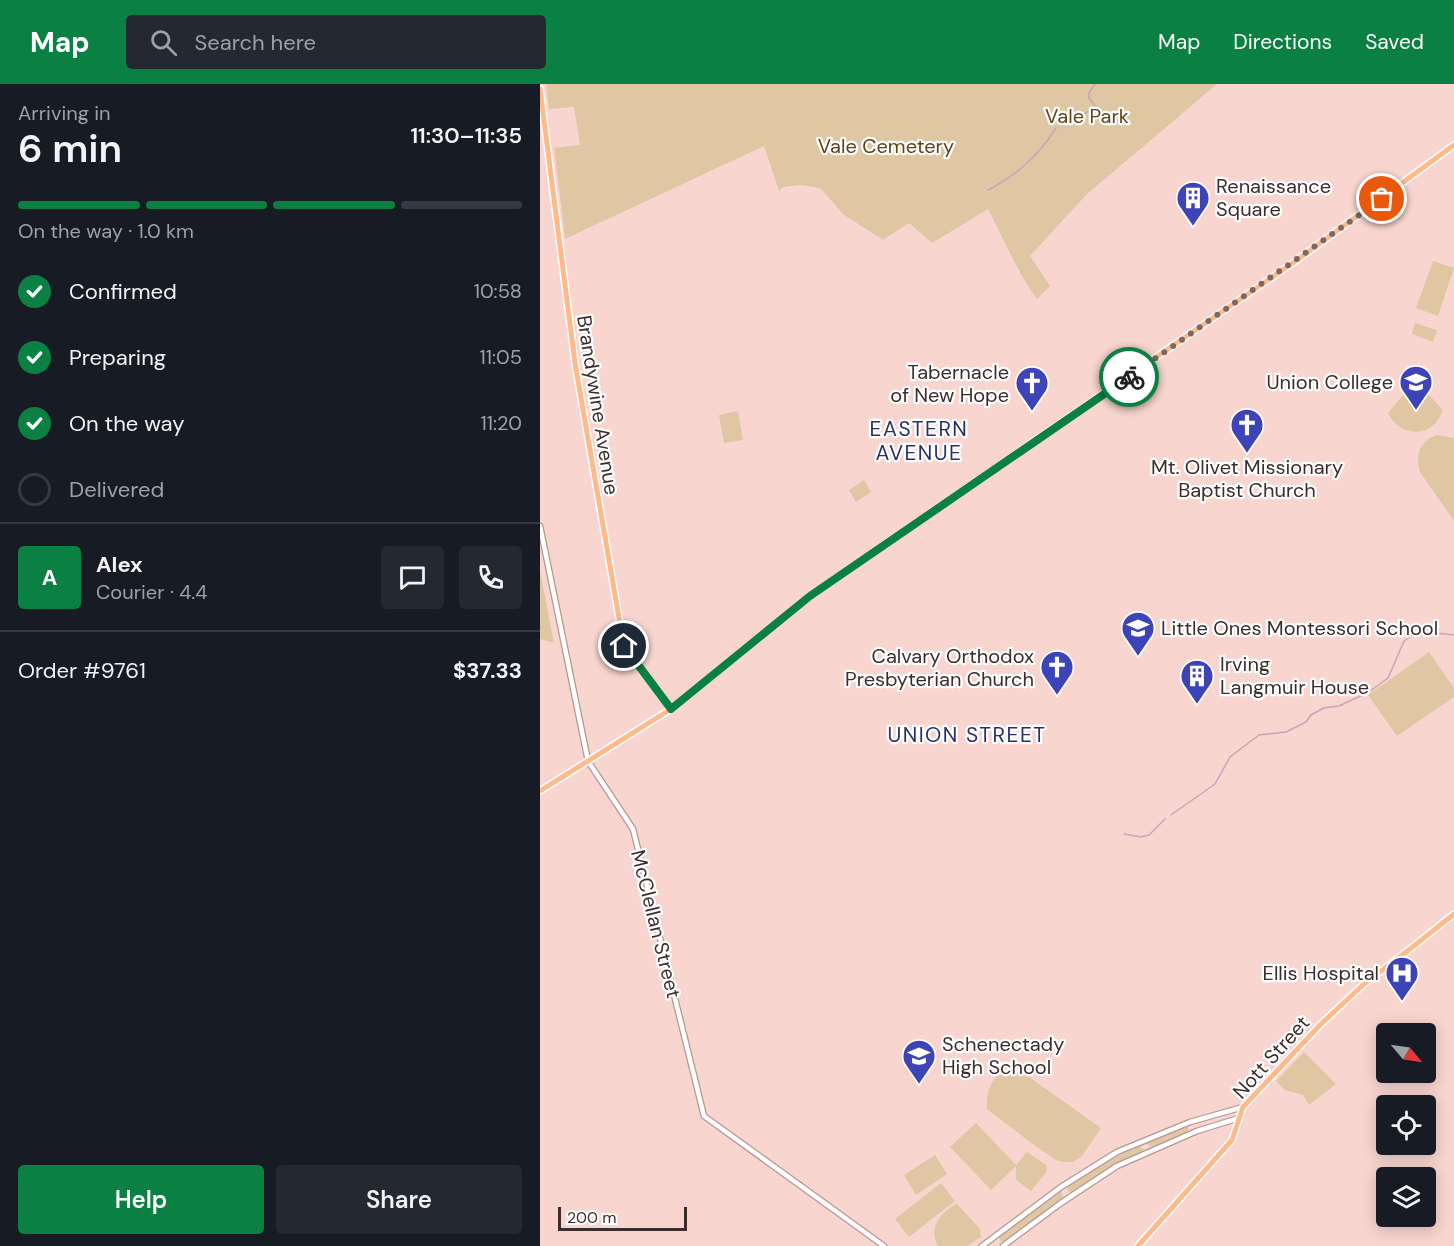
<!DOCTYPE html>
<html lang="en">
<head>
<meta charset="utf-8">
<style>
	body { margin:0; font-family:"DM Sans",sans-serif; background:#242831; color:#f1f3f6; height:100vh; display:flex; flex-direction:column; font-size:22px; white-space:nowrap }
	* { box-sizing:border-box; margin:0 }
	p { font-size:20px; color:#9ea1a6 }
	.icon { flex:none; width:33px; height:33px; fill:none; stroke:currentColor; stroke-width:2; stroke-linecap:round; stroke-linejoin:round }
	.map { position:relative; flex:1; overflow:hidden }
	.details { display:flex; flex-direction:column; background:#171b24; width:540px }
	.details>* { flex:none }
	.needle { width:39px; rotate:119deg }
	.buttons { position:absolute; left:836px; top:939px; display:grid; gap:12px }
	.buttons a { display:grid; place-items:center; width:60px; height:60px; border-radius:6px; background:#171b24; box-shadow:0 3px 15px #0003; font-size:30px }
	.scale { position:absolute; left:18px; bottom:15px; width:129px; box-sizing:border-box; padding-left:6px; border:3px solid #3a2d2b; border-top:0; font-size:16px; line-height:21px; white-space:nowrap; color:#3a2d2b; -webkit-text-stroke:4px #fff; paint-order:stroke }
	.pin { position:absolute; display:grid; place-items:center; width:51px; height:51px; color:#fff; margin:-26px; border:3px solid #fff; border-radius:50%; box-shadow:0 2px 6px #0007 }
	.courier { position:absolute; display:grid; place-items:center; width:60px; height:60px; margin:-30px; border:4px solid #0b8043; border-radius:50%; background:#fff; color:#222; box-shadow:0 2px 8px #0007 }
	.overview em { font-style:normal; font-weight:600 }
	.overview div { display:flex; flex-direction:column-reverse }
	.overview { display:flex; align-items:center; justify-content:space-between; height:102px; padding:0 18px }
	h1 { font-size:39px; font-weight:600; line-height:45px }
	.bar { display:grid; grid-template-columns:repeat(4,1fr); gap:9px 6px; align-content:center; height:72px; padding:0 18px }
	.bar i { height:8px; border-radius:4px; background:#363941 }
	.bar .selected { background:#0b8043 }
	.bar p { grid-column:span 4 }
	.line { display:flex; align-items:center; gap:15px; padding:0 18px; border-top:2px solid #363941 }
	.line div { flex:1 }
	.round { display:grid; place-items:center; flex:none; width:63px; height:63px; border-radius:6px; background:#242831 }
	ol { padding:0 18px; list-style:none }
	li { display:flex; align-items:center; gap:18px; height:66px }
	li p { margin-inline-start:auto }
	li .icon { padding:6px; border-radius:50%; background:#0b8043; color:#fff; stroke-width:4 }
	li:last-child { color:#9ea1a6 }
	li i { width:33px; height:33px; border:3px solid #363941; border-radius:50% }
	.cta { display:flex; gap:12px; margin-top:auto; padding:12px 18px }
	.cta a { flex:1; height:69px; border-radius:6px; background:#0b8043; color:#fff; font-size:24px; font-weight:600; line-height:69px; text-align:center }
	.cta a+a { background:#242831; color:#f1f3f6 }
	header { display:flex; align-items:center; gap:36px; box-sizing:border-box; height:84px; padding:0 30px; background:#0b8043; color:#fff }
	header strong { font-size:28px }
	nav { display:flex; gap:33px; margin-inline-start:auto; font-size:21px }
	.search { width:420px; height:54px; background:#242831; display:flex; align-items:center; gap:15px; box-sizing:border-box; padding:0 21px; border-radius:6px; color:#9ea1a6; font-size:22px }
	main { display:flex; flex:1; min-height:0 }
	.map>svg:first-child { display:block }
	.green { fill:#e0c7a4 }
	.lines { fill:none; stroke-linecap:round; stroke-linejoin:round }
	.stream { stroke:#cca3bb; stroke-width:1.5 }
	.minor-casing { stroke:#b79691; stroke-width:7 }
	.major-casing { stroke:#fff; stroke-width:8 }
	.minor { stroke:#fff; stroke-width:4.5 }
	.major { stroke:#feba8b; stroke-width:5 }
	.done { stroke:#7c6864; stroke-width:6; stroke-dasharray:0 10.8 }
	.route { stroke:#0b8043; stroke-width:8 }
	.labels { text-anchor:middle; stroke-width:4.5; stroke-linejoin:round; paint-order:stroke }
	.park-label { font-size:20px; fill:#5f4216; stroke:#fff }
	.poi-label { font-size:20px; fill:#3a2d2b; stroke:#fff; text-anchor:start }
	.street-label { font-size:20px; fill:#3a2d2b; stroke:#fff }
	.neighbourhood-label { font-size:21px; letter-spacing:1.5px; fill:#283069; stroke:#fff }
</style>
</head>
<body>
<header>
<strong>Map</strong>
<div class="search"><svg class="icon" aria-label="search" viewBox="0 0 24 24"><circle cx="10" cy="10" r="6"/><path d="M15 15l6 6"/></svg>Search here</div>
<nav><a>Map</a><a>Directions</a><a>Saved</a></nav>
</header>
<main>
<section class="details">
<div class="overview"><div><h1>6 min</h1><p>Arriving in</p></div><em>11:30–11:35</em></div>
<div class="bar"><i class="selected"></i><i class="selected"></i><i class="selected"></i><i></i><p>On the way · 1.0 km</p></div>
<ol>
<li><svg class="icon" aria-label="check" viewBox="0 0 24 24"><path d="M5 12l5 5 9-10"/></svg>Confirmed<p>10:58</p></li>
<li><svg class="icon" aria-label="check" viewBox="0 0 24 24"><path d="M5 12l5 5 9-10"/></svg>Preparing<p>11:05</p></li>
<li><svg class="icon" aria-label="check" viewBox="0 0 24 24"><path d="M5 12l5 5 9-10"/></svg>On the way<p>11:20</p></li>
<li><i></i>Delivered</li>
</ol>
<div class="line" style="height:108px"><b class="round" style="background:#0b8043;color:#fff">A</b><div><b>Alex</b><p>Courier · 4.4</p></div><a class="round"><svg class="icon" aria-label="chat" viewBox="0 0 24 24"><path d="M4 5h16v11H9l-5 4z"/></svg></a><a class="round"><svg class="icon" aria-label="phone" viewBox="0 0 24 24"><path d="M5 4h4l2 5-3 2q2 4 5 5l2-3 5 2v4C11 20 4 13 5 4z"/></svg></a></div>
<div class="line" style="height:78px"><div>Order #9761</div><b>$37.33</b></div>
<div class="cta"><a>Help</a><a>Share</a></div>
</section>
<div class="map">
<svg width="914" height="1162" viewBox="0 0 914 1162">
	<rect width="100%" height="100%" fill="#f8d5cf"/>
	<path class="green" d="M6 0H677L546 111 490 172 510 202 497 215C477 188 464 155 448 125L392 159 369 139 343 156 304 131 280 104 260 101 243 103 239 107 224 62 25 155 14 64 40 61 34 23 9 25Z
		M893 177 914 184 898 232 876 224Z
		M875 239 897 246 893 258 872 250Z
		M874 298H877L903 326C894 354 861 355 848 329Z
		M198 327 203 356 184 359 179 331Z
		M897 351 914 354V437L880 388C875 371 879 357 897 351Z
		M324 396 331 408 316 418 309 406Z
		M0 487 14 559 0 555Z
		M889 568 914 604V613L857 652 828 611Z
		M764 968 796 1000 769 1021 763 1011 745 1006 736 997Z
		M471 988 482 989 489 993 561 1044 542 1072 533 1078H522L516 1076 490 1058 447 1025C446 1010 449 1002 458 990Z
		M436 1039 476 1081 487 1068 506 1081 507 1087 491 1107 476 1096V1082L451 1106 410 1063Z
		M648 1042V1048L612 1063 607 1060 610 1056Z
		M599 1062 604 1065 601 1070 574 1081 532 1108 528 1107 527 1104 529 1101 562 1080Z
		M395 1071 407 1090 376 1111 364 1091Z
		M401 1099 415 1117 369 1153 355 1135Z
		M521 1107 523 1114 463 1159 460 1157 459 1152Z
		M417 1120 440 1145 441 1153 427 1162H398C388 1144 400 1128 417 1120Z"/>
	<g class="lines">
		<path class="stream" d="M522 40 536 35 554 24 555 22 549 14V9L555 0
			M448 106C478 90 498 72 516 44
			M631 731 675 700 690 673 719 651 746 648 766 638 771 631 784 624 799 622 829 608 848 594 864 557 874 550 888 548 914 551
			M584 750 601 753 609 751 625 735"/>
		<g class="minor-casing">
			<path id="minor" d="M0 442 48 677 93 745 164 1032 344 1162
				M442 1162 521 1103 577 1068 650 1038 703 1023
				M463 1162 521 1119 577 1082 657 1047 699 1034"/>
		</g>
		<g class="major-casing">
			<path id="major" d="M0 5 35 279 84 563 131 625
				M0 707 131 625 270 512 757 176 914 61
				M598 1162 692 1056 703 1023 781 940 824 900 870 865 914 830"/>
		</g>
		<use href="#minor" class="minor"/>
		<use href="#major" class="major"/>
	</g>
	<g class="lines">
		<path class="done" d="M589 293 842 115"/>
		<path class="route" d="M84 562 131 625 270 512 589 293"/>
	</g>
	<defs>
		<g id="building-pin" transform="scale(1.725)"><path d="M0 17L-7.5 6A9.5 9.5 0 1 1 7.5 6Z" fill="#3c44b8" stroke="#fff"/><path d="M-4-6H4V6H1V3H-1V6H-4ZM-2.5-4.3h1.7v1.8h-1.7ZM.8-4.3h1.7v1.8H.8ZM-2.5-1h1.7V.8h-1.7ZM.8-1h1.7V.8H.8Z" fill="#fff"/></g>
		<g id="university-pin" transform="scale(1.725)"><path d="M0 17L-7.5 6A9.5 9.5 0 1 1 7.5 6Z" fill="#3c44b8" stroke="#fff"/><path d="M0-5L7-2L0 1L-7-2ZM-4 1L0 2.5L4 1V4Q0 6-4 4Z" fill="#fff"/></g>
		<g id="church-pin" transform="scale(1.725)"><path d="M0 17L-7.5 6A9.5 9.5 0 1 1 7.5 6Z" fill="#3c44b8" stroke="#fff"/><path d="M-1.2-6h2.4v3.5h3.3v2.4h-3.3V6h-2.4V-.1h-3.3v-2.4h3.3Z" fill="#fff"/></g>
		<g id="school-pin" transform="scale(1.725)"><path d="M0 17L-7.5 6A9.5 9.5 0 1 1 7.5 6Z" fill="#3c44b8" stroke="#fff"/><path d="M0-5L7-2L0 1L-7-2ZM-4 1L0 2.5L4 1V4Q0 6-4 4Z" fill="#fff"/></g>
		<g id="hospital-pin" transform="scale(1.725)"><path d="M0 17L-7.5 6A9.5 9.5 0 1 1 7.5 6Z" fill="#3c44b8" stroke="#fff"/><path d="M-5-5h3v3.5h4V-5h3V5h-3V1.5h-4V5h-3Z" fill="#fff"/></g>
	</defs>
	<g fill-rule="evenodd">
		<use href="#building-pin" x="653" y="114"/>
		<use href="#university-pin" x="876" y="298"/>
		<use href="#church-pin" x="492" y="299"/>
		<use href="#church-pin" x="707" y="341"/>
		<use href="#school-pin" x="598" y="544"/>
		<use href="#church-pin" x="517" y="583"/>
		<use href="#building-pin" x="657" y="592"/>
		<use href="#hospital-pin" x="862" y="889"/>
		<use href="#school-pin" x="379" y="972"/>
	</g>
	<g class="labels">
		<g class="park-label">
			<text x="547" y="39">Vale Park</text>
			<text x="346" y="69">Vale Cemetery</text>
		</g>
		<g class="poi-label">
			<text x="676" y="109">Renaissance<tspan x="676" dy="23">Square</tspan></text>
			<text x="469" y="295" text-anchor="end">Tabernacle<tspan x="469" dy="23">of New Hope</tspan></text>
			<text x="853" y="305" text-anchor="end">Union College</text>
			<text x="707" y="390" text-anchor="middle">Mt. Olivet Missionary<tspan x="707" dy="23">Baptist Church</tspan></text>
			<text x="621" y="551">Little Ones Montessori School</text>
			<text x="494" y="579" text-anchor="end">Calvary Orthodox<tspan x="494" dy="23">Presbyterian Church</tspan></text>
			<text x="680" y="587">Irving<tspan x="680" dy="23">Langmuir House</tspan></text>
			<text x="839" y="896" text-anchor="end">Ellis Hospital</text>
			<text x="402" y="967">Schenectady<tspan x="402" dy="23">High School</tspan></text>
		</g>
		<g class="street-label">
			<text transform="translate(58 321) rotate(81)" y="7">Brandywine Avenue</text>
			<text transform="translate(116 840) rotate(76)" y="7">McClellan Street</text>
			<text transform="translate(731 973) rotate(-48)" y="7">Nott Street</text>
		</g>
		<g class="neighbourhood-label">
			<text x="379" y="352">EASTERN<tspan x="379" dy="24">AVENUE</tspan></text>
			<text x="427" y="658">UNION STREET</text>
		</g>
	</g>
</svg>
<div class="buttons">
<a><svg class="needle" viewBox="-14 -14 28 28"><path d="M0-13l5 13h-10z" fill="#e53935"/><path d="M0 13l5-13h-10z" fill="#9ea1a6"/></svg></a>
<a><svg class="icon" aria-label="locate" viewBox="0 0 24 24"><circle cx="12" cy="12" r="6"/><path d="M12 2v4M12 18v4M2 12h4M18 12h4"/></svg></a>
<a><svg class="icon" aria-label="layers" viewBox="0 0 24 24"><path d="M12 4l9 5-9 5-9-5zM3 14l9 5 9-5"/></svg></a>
</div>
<div class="scale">200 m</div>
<div class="pin" style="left:842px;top:115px;background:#ea580c"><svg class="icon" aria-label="bag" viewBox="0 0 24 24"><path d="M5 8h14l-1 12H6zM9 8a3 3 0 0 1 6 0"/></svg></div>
<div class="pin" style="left:84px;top:562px;background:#1f2937"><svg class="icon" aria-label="home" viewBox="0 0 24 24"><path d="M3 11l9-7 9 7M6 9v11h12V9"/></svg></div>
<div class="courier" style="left:589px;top:293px"><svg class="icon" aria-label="bike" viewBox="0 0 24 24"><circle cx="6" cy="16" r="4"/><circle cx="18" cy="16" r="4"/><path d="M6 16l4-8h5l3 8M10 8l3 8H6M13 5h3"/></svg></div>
</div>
</main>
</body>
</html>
